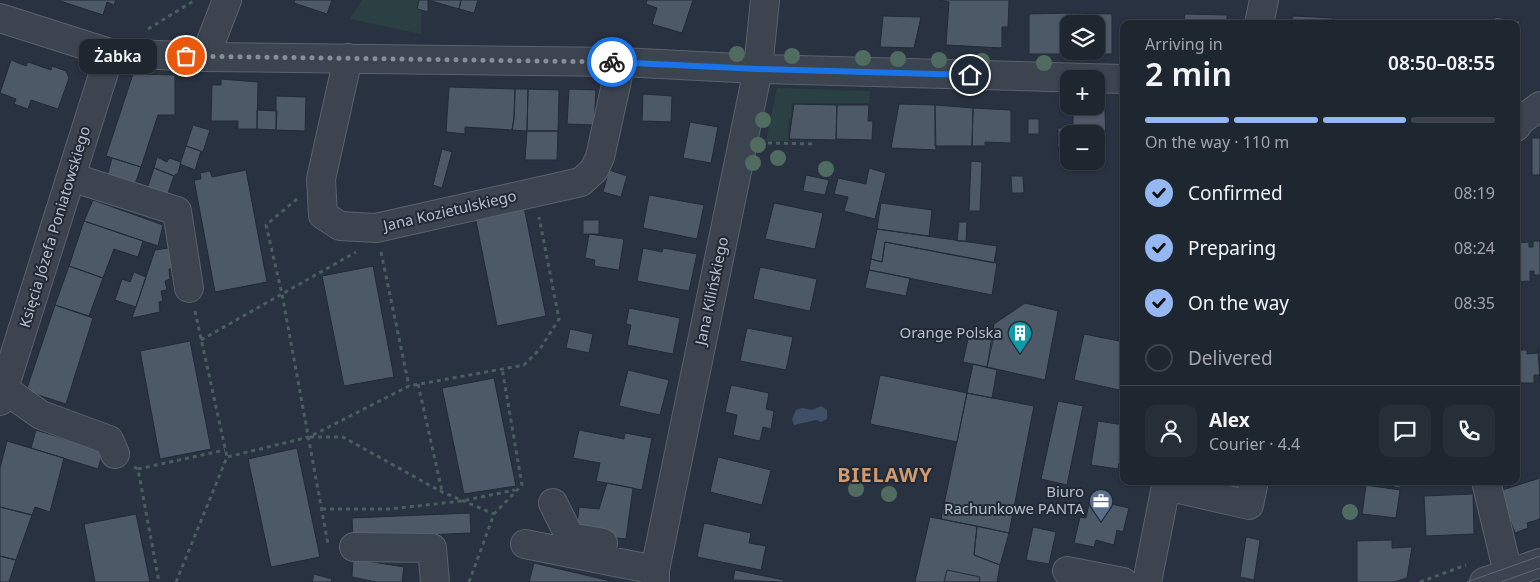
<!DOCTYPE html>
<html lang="en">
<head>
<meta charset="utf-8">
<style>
	body { margin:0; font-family:"Noto Sans",sans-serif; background:#262e38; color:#f1f3f6; height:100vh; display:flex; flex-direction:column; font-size:19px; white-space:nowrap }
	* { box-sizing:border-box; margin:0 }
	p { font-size:16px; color:#a1a5ab }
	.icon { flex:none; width:28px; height:28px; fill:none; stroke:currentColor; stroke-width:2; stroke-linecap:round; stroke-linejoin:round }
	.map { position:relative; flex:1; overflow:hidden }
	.details { position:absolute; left:1120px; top:20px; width:400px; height:465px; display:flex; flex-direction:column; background:#1e2630; border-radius:10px; box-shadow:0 1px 4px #0004,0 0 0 1px #3c434c }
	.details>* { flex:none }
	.fabs { position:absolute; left:1060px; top:15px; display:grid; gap:10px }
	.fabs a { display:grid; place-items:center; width:45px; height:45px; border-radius:10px; background:#1e2630; box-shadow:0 1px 4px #0004,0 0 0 1px #3c434c; font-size:25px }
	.pin { position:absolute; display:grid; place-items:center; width:42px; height:42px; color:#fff; margin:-21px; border:2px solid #fff; border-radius:50%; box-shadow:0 1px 5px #0007 }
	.courier { position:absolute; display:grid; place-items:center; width:50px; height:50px; margin:-25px; border:4px solid #1a73e8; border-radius:50%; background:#fff; color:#222; box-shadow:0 1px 6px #0007 }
	.bubble { position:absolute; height:35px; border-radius:10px; background:#1e2630; box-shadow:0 1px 4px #0004,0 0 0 1px #3c434c; font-size:16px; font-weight:600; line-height:35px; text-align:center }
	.headline em { font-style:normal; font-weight:600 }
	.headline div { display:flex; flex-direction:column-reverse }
	.headline { display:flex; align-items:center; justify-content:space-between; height:85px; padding:0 25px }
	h1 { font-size:32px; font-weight:600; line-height:38px }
	.bar { display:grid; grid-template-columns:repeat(4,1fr); gap:8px 5px; align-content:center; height:60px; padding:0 25px }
	.bar i { height:6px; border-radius:4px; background:#3c434c }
	.bar .on { background:#95b8f2 }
	.bar p { grid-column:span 4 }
	.line { display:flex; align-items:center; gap:12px; padding:0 25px; border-top:1px solid #3c434c }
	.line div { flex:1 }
	.round { display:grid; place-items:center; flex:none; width:52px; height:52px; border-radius:10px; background:#262e38 }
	ol { padding:0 25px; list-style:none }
	li { display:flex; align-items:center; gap:15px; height:55px }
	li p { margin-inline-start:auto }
	li .icon { padding:5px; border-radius:50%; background:#95b8f2; color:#111; stroke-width:4 }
	li:last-child { color:#a1a5ab }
	li i { width:28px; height:28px; border:2px solid #3c434c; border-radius:50% }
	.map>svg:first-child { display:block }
	.green { fill:#2b4042 }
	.water { fill:#3f4f67 }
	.building { fill:#4e5968; stroke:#222b37 }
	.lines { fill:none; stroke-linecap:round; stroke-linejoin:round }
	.minor-casing { stroke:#59626d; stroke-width:30 }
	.path { stroke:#4a5d60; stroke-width:3; stroke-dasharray:4 4; stroke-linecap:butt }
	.minor { stroke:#3c4450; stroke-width:28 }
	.tram { stroke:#5e6876; stroke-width:1 }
	.tree { fill:#506b60 }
	.done { stroke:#868e9a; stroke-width:5; stroke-dasharray:0 9 }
	.route { stroke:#1a73e8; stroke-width:6 }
	.labels { text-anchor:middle; stroke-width:4; stroke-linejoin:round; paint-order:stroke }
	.street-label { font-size:15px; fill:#b8bfca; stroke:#202935 }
	.poi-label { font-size:15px; fill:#b8bfca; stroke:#202935; text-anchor:end }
	.district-label { font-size:20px; font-weight:bold; letter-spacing:1px; fill:#cf9a6e; stroke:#202935 }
</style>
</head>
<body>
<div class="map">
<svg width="1540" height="582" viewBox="0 0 1540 582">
	<rect width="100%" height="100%" fill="#283240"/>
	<path class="green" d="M362 0H422L421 34 350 19Z
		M777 88 870 91 869 103H792L791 118H789L788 141H766Z"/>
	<path class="water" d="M821 406 827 410V419L821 422 816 420 794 425 792 419 796 410 802 408 812 410Z"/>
	<path class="building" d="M57 0H116L114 5 107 2 103 15Z
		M295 0H332L327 14 294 3Z
		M419 0H428V12L417 9Z
		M428 0H461L459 9Z
		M461 0H478L474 13 459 9Z
		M647 0H693L682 33 652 24 657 8 646 4Z
		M939 0H1009L1008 27H1002V48L946 45 949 2Z
		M1071 13 1070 54H1029V14Z
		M1071 13 1112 14V54H1070V51H1096V24H1070Z
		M1185 14 1227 15V24H1184Z
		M883 16 921 17 914 48 880 47Z
		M1293 16 1333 18V24H1291Z
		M1495 17 1520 21 1516 43V24H1494Z
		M11 60 26 66 28 62 51 70 52 66 66 71 69 78 58 109 31 100 28 109 14 104 16 99 0 93Z
		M133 74 175 75V115H158L141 167 106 156Z
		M221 79 258 82 257 129H238V121H211L212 85H221Z
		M449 87 515 89 514 118 512 130 465 127V134L446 132Z
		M515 89H528L527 131 512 130 514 118Z
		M528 89 559 90 558 131H527Z
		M569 89 596 90 594 125 567 124Z
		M643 94 672 96 671 122 642 121Z
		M276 96 306 97 305 131 276 130Z
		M794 104 837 105 836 140 789 139Z
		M899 104 935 105 936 150 891 148Z
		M837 105H869L868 121H873L872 140 836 139Z
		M935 105 973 108 972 146H935Z
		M973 108 1011 110V143L985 142V146H972Z
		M257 110 277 111 276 130 257 129Z
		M1105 110 1106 146H1096V134H1069V147L1058 148V128H1073V112Z
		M1028 119H1039V134H1028Z
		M690 122 718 127 711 163 683 158Z
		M193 125 210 130 203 152 186 146Z
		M527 131H558L557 160H525Z
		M1532 138H1540V175H1532Z
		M186 146 201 151 195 170 180 164Z
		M442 149 452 152 442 188 433 185Z
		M157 157 167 162 169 158 181 162 178 173 174 176 154 168Z
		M112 158 141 167 135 184 107 176Z
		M971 161 982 162 980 211H969Z
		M154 168 174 176 167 196 147 189Z
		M869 168 886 173 875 219 844 211 848 197 834 194 838 178 866 184Z
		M246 170 267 282 215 292 194 180 201 179 200 173 210 171 212 177Z
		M609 170 627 176 621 197 603 192Z
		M806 175 829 180 825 195 803 191Z
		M1011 176H1023L1024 193H1012Z
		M649 195 704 205 697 239 643 228Z
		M93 200 163 225 158 246 84 221Z
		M774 203 823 213 815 249 765 239Z
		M881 203 932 210 929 236 877 229Z
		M524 207 546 316 497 326 475 216Z
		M583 220H599V234H583Z
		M84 221 143 241 138 257 114 249 103 278 69 266Z
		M959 222H967L966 241H957Z
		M877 229 997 246 994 263 885 242 882 262 871 259Z
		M589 234 624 239 619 270 594 266 595 260 585 258Z
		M1533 241H1540V275H1534V271H1530V281L1516 282V243L1529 242V247H1533Z
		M885 242 997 263 992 295 869 270 871 259 882 262Z
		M175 247 174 268 169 269 170 279 165 281 167 290 161 291 163 301 159 302 160 312 132 318 155 250Z
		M643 248 662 252 663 248 697 254 689 291 637 281Z
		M69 266 103 278 89 316 55 305Z
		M373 266 394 377 344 386 322 276Z
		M760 267 817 279 810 311 753 299Z
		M869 270 910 278 906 296 865 288Z
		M134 272 146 277 136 307 115 300 122 279 130 282Z
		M1025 303 1058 311 1045 380 987 367 994 324Z
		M55 305 93 318 66 404 26 391Z
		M629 308 680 318 673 354 627 345 631 325 626 324Z
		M747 328 793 337 786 370 740 361Z
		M570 329 593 334 589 353 566 348Z
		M969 334 993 340 987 367 963 362Z
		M1084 334 1124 342V391L1074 380Z
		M190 341 211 449 160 459 140 351Z
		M1538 349 1540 383 1539 375H1534V383H1518V350H1527V354L1538 353Z
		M973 364 997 370 992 398 967 393Z
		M628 370 669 380 660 415 619 406Z
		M880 375 967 393 957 442 870 424Z
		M494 378 516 486 464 494 442 388Z
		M731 385 769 393 766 409 774 411 771 429 763 427 760 441 733 435 737 415 725 412Z
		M967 393 1034 406 1009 533 941 519Z
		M1058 401 1083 406 1067 485 1041 479Z
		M1098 421 1124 425V464L1119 463 1118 469 1091 465Z
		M36 430 103 451 98 469 31 448Z
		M579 430 624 439 625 433 652 438 642 490 596 481 600 463 573 458Z
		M7 441 64 458 50 512 35 507 32 515 0 507V468Z
		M297 448 320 557 271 567 248 459Z
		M718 457 771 470 762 505 710 492Z
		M1540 478V519L1527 523 1528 528 1515 533 1499 491Z
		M1200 481H1242L1241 490Z
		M1365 481H1401L1400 488Z
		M607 483 633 488 626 539 576 533 579 507 599 509Z
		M1366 485 1400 490 1396 518 1362 514Z
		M1473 494 1474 534 1426 536 1424 496Z
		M1090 499 1129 508 1123 532 1117 530 1114 545 1096 540 1094 547 1074 543 1080 517 1086 518Z
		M0 507 32 515 16 560 0 556Z
		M470 513 471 533 353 538 352 518Z
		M136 514 150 582H95L84 524Z
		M930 517 977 526 974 555 1000 565 997 582H915Z
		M704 523 751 533 749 543 766 546 761 570 697 557Z
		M977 526 1009 533 1000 565 974 555Z
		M1033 527 1056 532 1049 564 1026 560Z
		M1246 537 1260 540 1254 580 1240 577Z
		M1392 540V548L1412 547 1407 578 1394 582H1357V541Z
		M0 556 16 560 9 582H0Z
		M353 559 404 567 402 582H376L352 577Z
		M534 563 615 582H529Z
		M735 570 784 580 783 582 733 580Z
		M947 570 980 577 979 582H944Z
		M314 574 332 579 331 582H312Z"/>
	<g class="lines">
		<g class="minor-casing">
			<path id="minor" d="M0 18 110 53 205 57 621 62 758 69 1124 79
				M1259 24 1264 0
				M205 57 227 0
				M348 58 321 179 323 215 340 226 376 228 581 182 594 170 600 157 621 62
				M1516 127 1521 120 1540 106
				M71 177 177 211 189 288
				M4 389 41 415 109 440 115 454
				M0 401 110 53
				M1486 481 1508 573
				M1166 486 1249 505 1254 481
				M553 503 570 537 603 543
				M525 544 655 570
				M354 547 432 548 435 582
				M1067 571 1123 582
				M655 582V570L758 69 765 0
				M1147 582 1167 481
				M1484 582 1540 563"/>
		</g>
		<path class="path" d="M148 29 195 0
			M768 143 815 144
			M297 199 266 225 282 294 328 544
			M381 252 409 386
			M195 311 227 457
			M201 340 356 252
			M418 384 442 491
			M310 437H343L440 491 494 514
			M134 467 138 469 159 582
			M138 469 225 450
			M322 509H390L462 501 515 490
			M176 582 227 457 309 437 409 386 524 365 540 349 559 319 539 217
			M469 582 494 514 522 485 502 368
			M1420 582 1466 565"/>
		<use href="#minor" class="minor"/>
		<path class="tram" d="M1467 582 1540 556
			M1501 582 1540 568"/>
	</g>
	<g class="tree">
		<circle cx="737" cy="54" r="8"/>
		<circle cx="792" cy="56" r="8"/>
		<circle cx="863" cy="58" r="8"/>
		<circle cx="898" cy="59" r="8"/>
		<circle cx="939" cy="60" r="8"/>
		<circle cx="982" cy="61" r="8"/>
		<circle cx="1044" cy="63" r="8"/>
		<circle cx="763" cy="120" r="8"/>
		<circle cx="758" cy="145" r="8"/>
		<circle cx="778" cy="158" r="8"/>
		<circle cx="753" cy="163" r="8"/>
		<circle cx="826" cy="169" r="8"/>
		<circle cx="856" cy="489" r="8"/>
		<circle cx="889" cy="494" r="8"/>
		<circle cx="1350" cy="512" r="8"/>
	</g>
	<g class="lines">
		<path class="done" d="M186 56 612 62"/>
		<path class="route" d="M612 62 758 69 970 75"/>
	</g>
	<defs>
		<g id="building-pin" transform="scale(1.25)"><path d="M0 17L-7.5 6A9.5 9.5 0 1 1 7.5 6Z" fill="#0f9aa8" stroke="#202935"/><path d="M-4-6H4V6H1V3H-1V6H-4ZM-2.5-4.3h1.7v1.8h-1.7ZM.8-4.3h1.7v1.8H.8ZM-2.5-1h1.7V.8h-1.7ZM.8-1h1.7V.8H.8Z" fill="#fff"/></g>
		<g id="office-pin" transform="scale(1.25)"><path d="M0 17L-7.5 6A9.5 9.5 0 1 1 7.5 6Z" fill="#5c6f8a" stroke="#202935"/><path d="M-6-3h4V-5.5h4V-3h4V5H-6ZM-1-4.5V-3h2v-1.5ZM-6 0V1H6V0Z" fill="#fff"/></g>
	</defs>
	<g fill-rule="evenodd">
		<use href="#building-pin" x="1020" y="333"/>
		<use href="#office-pin" x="1101" y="501"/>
	</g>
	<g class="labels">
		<g class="street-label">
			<text transform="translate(450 211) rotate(-13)" y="5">Jana Kozietulskiego</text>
			<text transform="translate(55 227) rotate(-73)" y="5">Księcia Józefa Poniatowskiego</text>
			<text transform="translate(712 291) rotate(-78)" y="5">Jana Kilińskiego</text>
		</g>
		<g class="poi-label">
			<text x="1002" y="338">Orange Polska</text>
			<text x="1084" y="497">Biuro<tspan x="1084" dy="17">Rachunkowe PANTA</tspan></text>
		</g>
		<g class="district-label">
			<text x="885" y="482">BIELAWY</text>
		</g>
	</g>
</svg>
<div class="fabs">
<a><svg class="icon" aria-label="layers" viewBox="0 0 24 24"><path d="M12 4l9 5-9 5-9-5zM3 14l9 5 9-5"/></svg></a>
<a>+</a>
<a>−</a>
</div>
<div class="pin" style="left:186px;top:56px;background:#ea580c"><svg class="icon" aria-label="bag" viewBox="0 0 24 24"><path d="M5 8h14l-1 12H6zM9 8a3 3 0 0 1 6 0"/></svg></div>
<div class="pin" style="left:970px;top:75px;background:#1f2937"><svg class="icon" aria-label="home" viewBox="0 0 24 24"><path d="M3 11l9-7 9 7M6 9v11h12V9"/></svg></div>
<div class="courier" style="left:612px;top:62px"><svg class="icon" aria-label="bike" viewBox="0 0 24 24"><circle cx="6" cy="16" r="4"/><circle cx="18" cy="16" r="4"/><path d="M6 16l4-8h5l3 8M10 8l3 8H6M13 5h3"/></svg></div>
<div class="bubble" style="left:79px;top:39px;width:78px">Żabka</div>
<section class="details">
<div class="headline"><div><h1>2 min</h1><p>Arriving in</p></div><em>08:50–08:55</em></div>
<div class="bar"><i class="on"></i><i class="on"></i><i class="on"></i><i></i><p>On the way · 110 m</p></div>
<ol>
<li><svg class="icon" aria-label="check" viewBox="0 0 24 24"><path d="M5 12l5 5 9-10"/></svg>Confirmed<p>08:19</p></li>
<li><svg class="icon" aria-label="check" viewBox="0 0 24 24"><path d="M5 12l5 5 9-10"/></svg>Preparing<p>08:24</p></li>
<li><svg class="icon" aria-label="check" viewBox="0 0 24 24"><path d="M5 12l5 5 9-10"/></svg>On the way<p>08:35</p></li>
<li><i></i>Delivered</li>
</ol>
<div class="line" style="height:90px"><a class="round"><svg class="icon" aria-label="person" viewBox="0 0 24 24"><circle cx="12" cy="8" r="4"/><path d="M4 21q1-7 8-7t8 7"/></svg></a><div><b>Alex</b><p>Courier · 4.4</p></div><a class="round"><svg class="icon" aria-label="chat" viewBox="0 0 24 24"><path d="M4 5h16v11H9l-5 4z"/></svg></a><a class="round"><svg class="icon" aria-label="phone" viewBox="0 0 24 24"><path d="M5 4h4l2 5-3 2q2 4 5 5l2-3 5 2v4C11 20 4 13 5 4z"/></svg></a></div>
</section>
</div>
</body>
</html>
